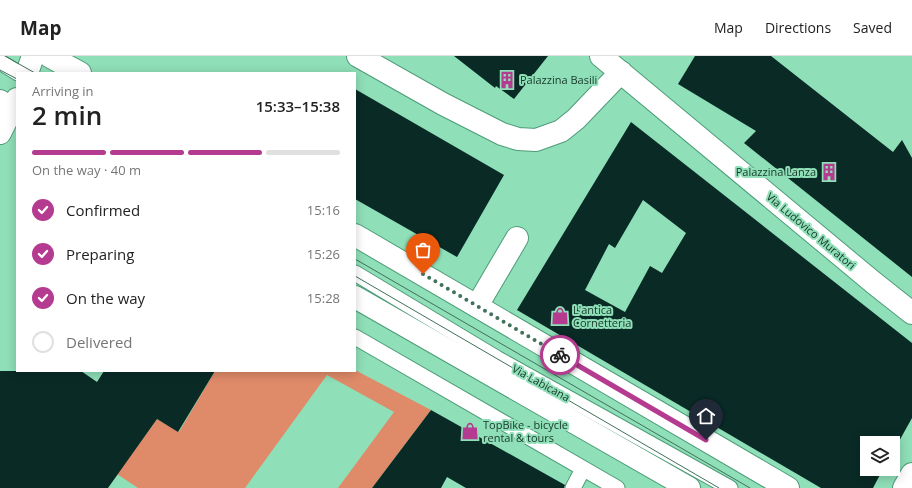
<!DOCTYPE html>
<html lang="en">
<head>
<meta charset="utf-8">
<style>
	body { margin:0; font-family:"Open Sans",sans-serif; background:#f2f2f2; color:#222; height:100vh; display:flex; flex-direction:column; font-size:15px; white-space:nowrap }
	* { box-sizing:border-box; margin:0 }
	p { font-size:13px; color:#767676 }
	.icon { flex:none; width:22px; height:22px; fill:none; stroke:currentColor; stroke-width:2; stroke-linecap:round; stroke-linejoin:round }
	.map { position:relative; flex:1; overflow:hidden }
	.side { position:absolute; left:16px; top:16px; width:340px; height:300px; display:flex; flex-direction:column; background:#fff; border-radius:0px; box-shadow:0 2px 10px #0003 }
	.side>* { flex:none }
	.fabs { position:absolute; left:860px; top:380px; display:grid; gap:8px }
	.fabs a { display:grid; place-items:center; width:40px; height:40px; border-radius:0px; background:#fff; box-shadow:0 2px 10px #0003; font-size:20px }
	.pin { position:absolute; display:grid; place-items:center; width:34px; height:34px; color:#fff; margin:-41px -17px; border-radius:50% 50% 50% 0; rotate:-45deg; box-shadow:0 0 4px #0007 }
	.pin .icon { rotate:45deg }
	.courier { position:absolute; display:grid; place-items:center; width:40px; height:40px; margin:-20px; border:3px solid #b43b8f; border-radius:50%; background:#fff; color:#222; box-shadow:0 1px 5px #0007 }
	.head em { font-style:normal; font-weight:600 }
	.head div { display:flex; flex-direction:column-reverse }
	.head { display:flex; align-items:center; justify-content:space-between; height:68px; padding:0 16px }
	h1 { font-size:26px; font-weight:600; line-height:30px }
	.bar { display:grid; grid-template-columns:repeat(4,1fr); gap:6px 4px; align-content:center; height:48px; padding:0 16px }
	.bar i { height:5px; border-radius:3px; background:#e0e0e0 }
	.bar .selected { background:#b43b8f }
	.bar p { grid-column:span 4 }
	ol { padding:0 16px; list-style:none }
	li { display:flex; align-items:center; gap:12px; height:44px }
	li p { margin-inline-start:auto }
	li .icon { padding:4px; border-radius:50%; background:#b43b8f; color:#fff; stroke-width:4 }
	li:last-child { color:#767676 }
	li i { width:22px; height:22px; border:2px solid #e0e0e0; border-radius:50% }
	header { display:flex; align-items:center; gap:24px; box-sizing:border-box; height:56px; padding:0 20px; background:#fff; border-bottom:1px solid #e0e0e0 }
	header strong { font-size:19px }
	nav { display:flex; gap:22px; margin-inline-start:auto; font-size:14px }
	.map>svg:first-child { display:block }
	.green { fill:#df8a69 }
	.building { fill:#092a25; fill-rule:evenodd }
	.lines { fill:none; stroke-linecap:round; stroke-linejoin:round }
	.lane-casing { stroke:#4d9c78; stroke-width:17 }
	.street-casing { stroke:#4d9c78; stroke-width:24 }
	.secondary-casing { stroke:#4d9c78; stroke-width:24 }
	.lane { stroke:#fff; stroke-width:15 }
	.street { stroke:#fff; stroke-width:22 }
	.secondary { stroke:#fff; stroke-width:22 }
	.tram { stroke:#40715a; stroke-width:1 }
	.done { stroke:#41725b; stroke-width:4; stroke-dasharray:0 7.2 }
	.route { stroke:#b43b8f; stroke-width:5 }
	.labels { text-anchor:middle; stroke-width:4; stroke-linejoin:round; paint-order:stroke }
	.poi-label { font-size:11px; fill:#173829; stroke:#8fdfb8; text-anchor:start }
	.street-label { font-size:11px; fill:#173829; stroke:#8fdfb8 }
</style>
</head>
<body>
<header>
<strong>Map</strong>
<nav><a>Map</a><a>Directions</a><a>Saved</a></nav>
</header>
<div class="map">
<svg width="912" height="432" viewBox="0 0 912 432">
	<rect width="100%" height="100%" fill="#8fdfb8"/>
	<path class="green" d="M355 314 431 354 372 432H338L394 356 327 319 245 432H138L117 418 157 363 179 376 215 315Z"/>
	<path class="building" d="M454 0H548L514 43 496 30 495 32Z
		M695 0H771L893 96 902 84 912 102V221L744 87 756 75 678 28Z
		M355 33 504 119 457 201 355 143Z
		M631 66 912 287V362L893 396V387H867V413H883L873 432H821L517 254ZM643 144 686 177 662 217 650 210 625 256 585 234 609 188 615 192Z
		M0 315H81L97 326 104 315H215L178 376 157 363 108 432H0Z
		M431 354 565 429 564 432H466L447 421 441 432H372Z"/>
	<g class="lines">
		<g class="lane-casing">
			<path id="lane" d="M0 6 18 17
				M355 217 498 303 730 432
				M355 281 617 432
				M573 432 583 413"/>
		</g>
		<g class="street-casing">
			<path id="street" d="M358 0 443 48 502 78 518 83 536 84 561 75 576 63 621 16
				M601 0 874 227 912 257
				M27 17 33 0
				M0 77 17 43
				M477 250 517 182
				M904 432 912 418"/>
		</g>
		<g class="secondary-casing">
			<path id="secondary" d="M49 0 80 17
				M0 45 17 56
				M355 179 788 432
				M355 241 689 432"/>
		</g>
		<use href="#lane" class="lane"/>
		<use href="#street" class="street"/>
		<use href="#secondary" class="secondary"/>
		<path class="tram" d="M5 0 35 17
			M0 14 17 23
			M355 203 750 432
			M355 220 719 432"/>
	</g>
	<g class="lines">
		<path class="done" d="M423 218 560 299"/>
		<path class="route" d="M560 299 706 384"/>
	</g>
	<defs>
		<g id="building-bare" transform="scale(1.38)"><path d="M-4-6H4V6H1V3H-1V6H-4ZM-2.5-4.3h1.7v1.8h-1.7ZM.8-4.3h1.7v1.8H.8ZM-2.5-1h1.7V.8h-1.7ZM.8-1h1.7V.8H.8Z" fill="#b43b8f" stroke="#8fdfb8" stroke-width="2.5" paint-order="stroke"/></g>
		<g id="shop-bare" transform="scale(1.38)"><path d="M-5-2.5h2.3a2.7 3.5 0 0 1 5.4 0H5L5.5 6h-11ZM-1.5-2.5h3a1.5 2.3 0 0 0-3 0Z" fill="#b43b8f" stroke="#8fdfb8" stroke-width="2.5" paint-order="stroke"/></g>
	</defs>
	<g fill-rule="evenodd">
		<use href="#building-bare" x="507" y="24"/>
		<use href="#building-bare" x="829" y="116"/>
		<use href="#shop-bare" x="560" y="260"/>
		<use href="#shop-bare" x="470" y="375"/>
	</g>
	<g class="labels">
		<g class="poi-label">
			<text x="520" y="28">Palazzina Basili</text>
			<text x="816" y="120" text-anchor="end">Palazzina Lanza</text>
			<text x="573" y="258">L'antica<tspan x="573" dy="13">Cornetteria</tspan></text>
			<text x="483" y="373">TopBike - bicycle<tspan x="483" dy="13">rental &amp; tours</tspan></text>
		</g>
		<g class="street-label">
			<text transform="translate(811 175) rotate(40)" y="4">Via Ludovico Muratori</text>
			<text transform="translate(541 327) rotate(29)" y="4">Via Labicana</text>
		</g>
	</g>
</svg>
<div class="fabs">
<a><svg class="icon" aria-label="layers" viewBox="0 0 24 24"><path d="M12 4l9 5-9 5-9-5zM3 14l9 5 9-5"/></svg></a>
</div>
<div class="pin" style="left:423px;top:218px;background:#ea580c"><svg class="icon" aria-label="bag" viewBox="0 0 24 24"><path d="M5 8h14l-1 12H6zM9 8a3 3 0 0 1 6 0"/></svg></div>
<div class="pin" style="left:706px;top:384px;background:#1f2937"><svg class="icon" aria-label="home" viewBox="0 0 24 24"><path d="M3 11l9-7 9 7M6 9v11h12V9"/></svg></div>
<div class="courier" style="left:560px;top:299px"><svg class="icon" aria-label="bike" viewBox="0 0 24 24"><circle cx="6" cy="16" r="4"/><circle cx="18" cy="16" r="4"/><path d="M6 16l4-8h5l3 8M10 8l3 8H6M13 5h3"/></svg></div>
<section class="side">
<div class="head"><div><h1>2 min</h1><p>Arriving in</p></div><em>15:33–15:38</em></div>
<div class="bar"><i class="selected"></i><i class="selected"></i><i class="selected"></i><i></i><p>On the way · 40 m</p></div>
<ol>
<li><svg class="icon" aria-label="check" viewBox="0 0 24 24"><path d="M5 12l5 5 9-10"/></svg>Confirmed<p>15:16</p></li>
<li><svg class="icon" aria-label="check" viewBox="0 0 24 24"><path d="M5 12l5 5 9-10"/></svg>Preparing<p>15:26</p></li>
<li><svg class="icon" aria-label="check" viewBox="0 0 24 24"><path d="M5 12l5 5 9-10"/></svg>On the way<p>15:28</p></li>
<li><i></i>Delivered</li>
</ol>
</section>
</div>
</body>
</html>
